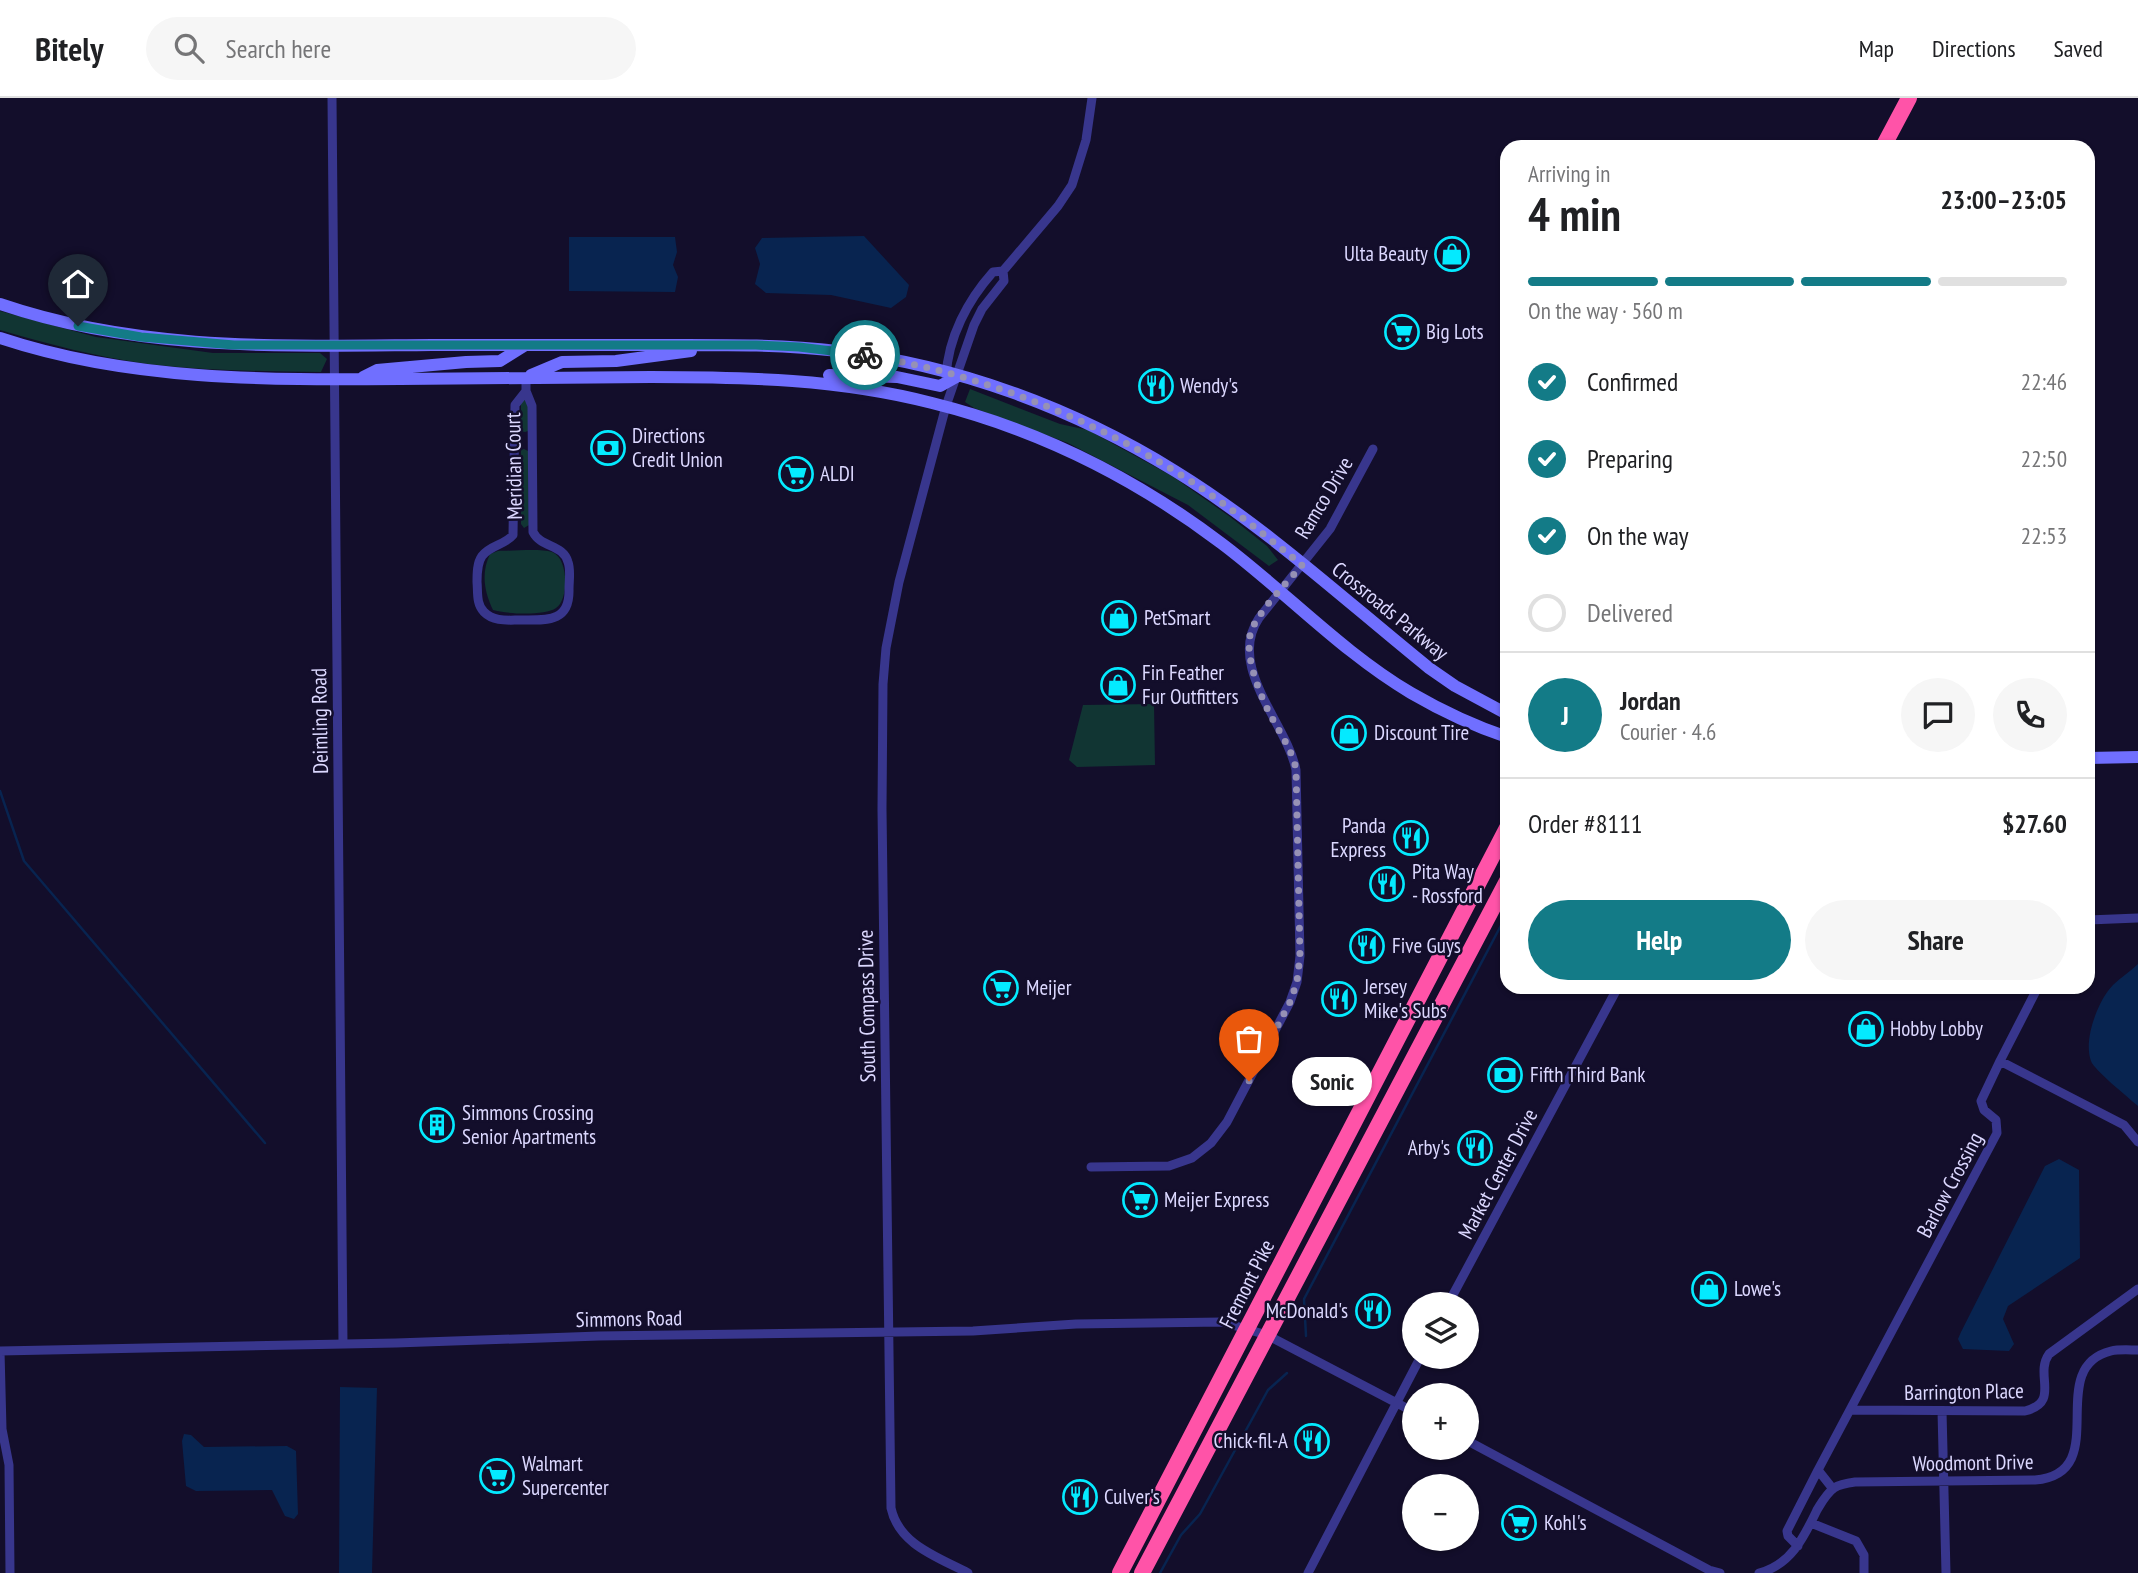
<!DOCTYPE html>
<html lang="en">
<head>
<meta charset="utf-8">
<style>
	body { margin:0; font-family:"PT Sans Narrow",sans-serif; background:#f6f6f6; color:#202124; height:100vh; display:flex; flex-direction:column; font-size:26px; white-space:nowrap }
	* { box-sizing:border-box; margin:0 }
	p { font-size:23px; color:#757577 }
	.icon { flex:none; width:38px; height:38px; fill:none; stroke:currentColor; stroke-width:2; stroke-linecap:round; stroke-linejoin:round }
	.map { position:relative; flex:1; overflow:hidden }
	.sheet { position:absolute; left:1500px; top:42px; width:595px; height:854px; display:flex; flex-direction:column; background:#fff; border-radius:21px; box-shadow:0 2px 5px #0004 }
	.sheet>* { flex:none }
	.buttons { position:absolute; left:1402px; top:1194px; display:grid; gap:14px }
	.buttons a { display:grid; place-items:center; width:77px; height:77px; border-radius:50%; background:#fff; box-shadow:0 2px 5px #0004; font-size:35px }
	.pin { position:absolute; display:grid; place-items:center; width:60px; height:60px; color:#fff; margin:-72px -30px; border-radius:50% 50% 50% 0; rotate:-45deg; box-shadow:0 0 7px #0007 }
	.pin .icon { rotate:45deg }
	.courier { position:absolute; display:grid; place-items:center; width:70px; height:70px; margin:-35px; border:5px solid #137b87; border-radius:50%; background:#fff; color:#222; box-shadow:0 2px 9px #0007 }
	.bubble { position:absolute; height:49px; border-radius:24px; background:#fff; box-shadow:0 2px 5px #0004; font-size:23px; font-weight:700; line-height:49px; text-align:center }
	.summary em { font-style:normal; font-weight:700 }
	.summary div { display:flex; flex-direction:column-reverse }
	.summary { display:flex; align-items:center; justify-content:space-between; height:119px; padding:0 28px }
	h1 { font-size:46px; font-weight:700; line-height:52px }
	.bar { display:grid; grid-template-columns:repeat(4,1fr); gap:10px 7px; align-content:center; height:84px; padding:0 28px }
	.bar i { height:9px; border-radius:5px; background:#e0e0e0 }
	.bar .current { background:#137b87 }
	.bar p { grid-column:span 4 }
	.line { display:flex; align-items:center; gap:18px; padding:0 28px; border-top:2px solid #e0e0e0 }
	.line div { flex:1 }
	.round { display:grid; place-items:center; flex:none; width:74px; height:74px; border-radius:37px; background:#f6f6f6 }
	ol { padding:0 28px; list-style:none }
	li { display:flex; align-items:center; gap:21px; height:77px }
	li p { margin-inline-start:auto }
	li .icon { padding:7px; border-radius:50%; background:#137b87; color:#fff; stroke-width:4 }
	li:last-child { color:#757577 }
	li i { width:38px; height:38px; border:4px solid #e0e0e0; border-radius:50% }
	.cta { display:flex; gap:14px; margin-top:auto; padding:14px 28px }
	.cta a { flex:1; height:80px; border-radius:42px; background:#137b87; color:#fff; font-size:28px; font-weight:700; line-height:80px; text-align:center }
	.cta a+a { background:#f6f6f6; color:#202124 }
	header { display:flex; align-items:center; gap:42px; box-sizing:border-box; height:98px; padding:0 35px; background:#fff; border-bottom:2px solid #e0e0e0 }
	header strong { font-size:33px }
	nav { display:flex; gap:38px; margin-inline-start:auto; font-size:24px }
	.search { width:490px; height:63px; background:#f6f6f6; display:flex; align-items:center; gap:18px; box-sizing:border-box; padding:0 24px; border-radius:38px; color:#757577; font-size:26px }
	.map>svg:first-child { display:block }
	.green { fill:#113533 }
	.water { fill:#082450 }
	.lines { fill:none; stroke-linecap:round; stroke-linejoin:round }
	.stream { stroke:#082450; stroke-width:2.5 }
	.street { stroke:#38368d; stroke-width:9 }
	.secondary { stroke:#706fff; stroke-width:12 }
	.highway { stroke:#ff53a8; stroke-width:16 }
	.done { stroke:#9691b5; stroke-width:7; stroke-dasharray:0 12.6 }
	.route { stroke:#137b87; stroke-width:9 }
	.labels { text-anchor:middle; stroke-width:5; stroke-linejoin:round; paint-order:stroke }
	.poi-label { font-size:21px; fill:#dcd8ff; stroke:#130e2b; text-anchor:start }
	.street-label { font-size:21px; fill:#dcd8ff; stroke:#130e2b }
</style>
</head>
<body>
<header>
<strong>Bitely</strong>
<div class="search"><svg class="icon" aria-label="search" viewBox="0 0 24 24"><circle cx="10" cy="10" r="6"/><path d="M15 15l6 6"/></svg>Search here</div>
<nav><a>Map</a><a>Directions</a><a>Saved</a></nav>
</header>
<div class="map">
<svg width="2138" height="1475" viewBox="0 0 2138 1475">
	<rect width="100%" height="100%" fill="#130e2b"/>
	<path class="green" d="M0 213 96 239 213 255H320L327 261 321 274C263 273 205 273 148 266 97 259 48 246 0 232Z
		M970 291 1060 326 1088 332 1172 378 1229 418 1267 448 1278 462 1269 468 1188 407 1068 345 974 310 965 304Z
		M528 300V333L525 334 521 333V302Z
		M524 351 528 353 529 427 524 430 521 426V352Z
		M498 453C512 453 540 450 552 454 569 460 569 502 556 510 545 518 506 516 493 512 484 493 481 475 490 456Z
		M1154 606 1155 667 1077 669 1069 662 1083 607Z"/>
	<path class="water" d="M864 138 909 187 906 199 891 210 831 197 766 195 755 186 760 166 755 150 762 140Z
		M569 139H675L677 154 673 167 678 179 675 194 569 193Z
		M2138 866V1008C2129 1000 2094 972 2091 963 2083 942 2098 902 2113 887 2121 879 2130 874 2138 866Z
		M2059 1061 2079 1072 2080 1160 2008 1208 2003 1221 2014 1246 2009 1253 1963 1251 1958 1241 1961 1234 2045 1068Z
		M340 1289 377 1290 372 1475H339Z
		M184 1336 191 1337 204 1349 287 1348 296 1353 298 1416 294 1421 285 1418 272 1392 196 1393 186 1388 182 1343Z"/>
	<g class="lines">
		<path class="stream" d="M0 693 24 763 265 1045
			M1306 1238 1304 1201 1507 816
			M1160 1475 1181 1437 1200 1416 1268 1292 1287 1275"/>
		<path class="street" d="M332 0 343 1246
			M946 279C948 239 968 202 993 174L1003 173
			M526 293 515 307 513 437C505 447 490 447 482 458 477 465 477 475 477 484 478 494 476 506 484 514 494 524 508 522 520 522 546 522 570 525 569 491 569 482 571 472 568 464 563 446 541 450 533 434L532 308 526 293V279
			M2088 822 2138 820
			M2000 963 2038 889
			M1091 1069 1169 1068 1192 1060 1211 1045 1227 1024 1290 904 1297 884 1300 858 1296 672C1287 625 1226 569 1259 520L1330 431 1373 351
			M1448 1206 1618 889
			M0 1253 396 1245 599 1238 973 1233 1076 1226 1222 1224 1267 1237 1414 1314
			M0 1253 2 1331 9 1367 10 1475
			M1850 1312 2025 1313C2061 1304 2034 1277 2049 1256L2138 1191
			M1942 1313 1946 1475
			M1466 1342 1709 1472 1720 1475
			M1833 1391 1818 1372 1997 1035 1996 1022 1984 1012 1981 1003 2000 963 2124 1027 2138 1044
			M1811 1425 1856 1443 1864 1457V1475
			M1798 1448 1788 1438 1787 1433 1818 1372
			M968 1475C938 1459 899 1447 891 1410L882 711 883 586 886 550 899 484 946 308 974 227 982 211 1004 183 1003 173 1058 108 1072 87 1086 42 1092 0
			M1308 1475 1421 1258
			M1759 1475C1791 1467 1804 1439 1817 1412 1822 1404 1826 1396 1834 1390 1840 1386 1847 1385 1855 1384L2035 1382C2115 1375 2042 1270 2111 1253 2119 1251 2130 1252 2138 1252"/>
		<path class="secondary" d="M0 206C140 254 286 248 432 247 506 247 580 247 654 247 716 247 777 246 838 253 957 267 1073 310 1175 373 1266 429 1346 503 1429 570L1455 588 1507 616
			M0 240C129 283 266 282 400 281 484 280 568 279 651 279 747 279 839 281 932 305 1037 331 1135 380 1221 445 1285 493 1343 555 1411 595 1442 613 1474 628 1507 639
			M531 277 562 264 616 263 691 253
			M829 277 897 279 940 288 958 278
			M363 279 377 272 466 264 500 263 524 248
			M2088 660 2138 659"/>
		<path class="highway" d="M1883 49 1909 0
			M1120 1475 1507 730
			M1142 1475 1507 783"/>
	</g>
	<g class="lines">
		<path class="done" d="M865 257C975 275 1079 315 1173 372 1219 400 1261 434 1302 467 1287 485 1262 509 1252 531 1242 553 1260 598 1271 618 1280 635 1292 652 1296 671L1300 858 1297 884 1290 904 1249 983"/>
		<path class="route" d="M78 228 141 239 234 247H756L799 249 865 257"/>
	</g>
	<defs>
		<g id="shop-ring" transform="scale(1.75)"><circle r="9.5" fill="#130e2b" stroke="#04eaff" stroke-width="1.5"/><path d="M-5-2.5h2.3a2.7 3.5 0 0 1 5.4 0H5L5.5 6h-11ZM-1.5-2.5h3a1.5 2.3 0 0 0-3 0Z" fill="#04eaff"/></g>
		<g id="supermarket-ring" transform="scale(1.75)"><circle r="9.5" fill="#130e2b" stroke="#04eaff" stroke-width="1.5"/><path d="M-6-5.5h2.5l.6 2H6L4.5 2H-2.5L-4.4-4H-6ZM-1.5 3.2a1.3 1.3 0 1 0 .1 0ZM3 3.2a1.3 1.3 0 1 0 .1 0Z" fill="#04eaff"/></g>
		<g id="restaurant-ring" transform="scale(1.75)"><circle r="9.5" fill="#130e2b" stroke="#04eaff" stroke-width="1.5"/><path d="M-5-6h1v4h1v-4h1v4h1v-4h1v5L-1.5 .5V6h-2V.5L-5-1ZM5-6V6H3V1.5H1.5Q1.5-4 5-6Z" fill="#04eaff"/></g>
		<g id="bank-ring" transform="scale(1.75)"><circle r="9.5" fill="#130e2b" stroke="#04eaff" stroke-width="1.5"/><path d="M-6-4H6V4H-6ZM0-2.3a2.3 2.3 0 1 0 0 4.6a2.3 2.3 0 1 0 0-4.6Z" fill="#04eaff"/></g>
		<g id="building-ring" transform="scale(1.75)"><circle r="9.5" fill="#130e2b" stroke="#04eaff" stroke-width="1.5"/><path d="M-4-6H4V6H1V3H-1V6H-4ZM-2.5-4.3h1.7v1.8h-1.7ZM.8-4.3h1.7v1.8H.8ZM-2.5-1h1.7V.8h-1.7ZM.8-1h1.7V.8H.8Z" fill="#04eaff"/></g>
	</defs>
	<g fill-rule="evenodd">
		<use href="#shop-ring" x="1452" y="156"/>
		<use href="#supermarket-ring" x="1402" y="234"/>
		<use href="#restaurant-ring" x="1156" y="288"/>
		<use href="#bank-ring" x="608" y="350"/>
		<use href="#supermarket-ring" x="796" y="376"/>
		<use href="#shop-ring" x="1119" y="520"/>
		<use href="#shop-ring" x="1118" y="587"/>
		<use href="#shop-ring" x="1349" y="635"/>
		<use href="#restaurant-ring" x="1411" y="740"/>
		<use href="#restaurant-ring" x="1387" y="786"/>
		<use href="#restaurant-ring" x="1367" y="848"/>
		<use href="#supermarket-ring" x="1001" y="890"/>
		<use href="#restaurant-ring" x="1339" y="901"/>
		<use href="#shop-ring" x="1866" y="931"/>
		<use href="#bank-ring" x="1505" y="977"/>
		<use href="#building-ring" x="437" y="1027"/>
		<use href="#restaurant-ring" x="1475" y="1050"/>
		<use href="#supermarket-ring" x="1140" y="1102"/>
		<use href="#shop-ring" x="1709" y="1191"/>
		<use href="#restaurant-ring" x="1373" y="1213"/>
		<use href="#restaurant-ring" x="1312" y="1343"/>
		<use href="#supermarket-ring" x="497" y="1378"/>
		<use href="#restaurant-ring" x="1080" y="1399"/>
		<use href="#supermarket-ring" x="1519" y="1425"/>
	</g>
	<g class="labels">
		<g class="poi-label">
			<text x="1428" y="163" text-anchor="end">Ulta Beauty</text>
			<text x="1426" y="241">Big Lots</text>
			<text x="1180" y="295">Wendy's</text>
			<text x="632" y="345">Directions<tspan x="632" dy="24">Credit Union</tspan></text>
			<text x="820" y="383">ALDI</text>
			<text x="1144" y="527">PetSmart</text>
			<text x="1142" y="582">Fin Feather<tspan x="1142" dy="24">Fur Outfitters</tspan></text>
			<text x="1374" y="642">Discount Tire</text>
			<text x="1386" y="735" text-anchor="end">Panda<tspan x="1386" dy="24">Express</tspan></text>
			<text x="1412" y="781">Pita Way<tspan x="1412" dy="24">- Rossford</tspan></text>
			<text x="1392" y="855">Five Guys</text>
			<text x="1364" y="896">Jersey<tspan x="1364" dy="24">Mike's Subs</tspan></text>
			<text x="1026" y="897">Meijer</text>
			<text x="1890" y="938">Hobby Lobby</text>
			<text x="1530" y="984">Fifth Third Bank</text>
			<text x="462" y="1022">Simmons Crossing<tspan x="462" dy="24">Senior Apartments</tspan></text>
			<text x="1450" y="1057" text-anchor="end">Arby's</text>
			<text x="1164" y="1109">Meijer Express</text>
			<text x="1734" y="1198">Lowe's</text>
			<text x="1348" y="1220" text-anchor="end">McDonald's</text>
			<text x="1288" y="1350" text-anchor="end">Chick-fil-A</text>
			<text x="522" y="1373">Walmart<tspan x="522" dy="24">Supercenter</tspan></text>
			<text x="1104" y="1406">Culver's</text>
			<text x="1544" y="1432">Kohl's</text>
		</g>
		<g class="street-label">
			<text transform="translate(514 368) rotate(-91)" y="7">Meridian Court</text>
			<text transform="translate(1324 400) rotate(-59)" y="7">Ramco Drive</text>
			<text transform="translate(1390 513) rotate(39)" y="7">Crossroads Parkway</text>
			<text transform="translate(320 623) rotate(-91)" y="7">Deimling Road</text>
			<text transform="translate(867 908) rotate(-91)" y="7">South Compass Drive</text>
			<text transform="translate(1498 1076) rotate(-62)" y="7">Market Center Drive</text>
			<text transform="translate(1950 1087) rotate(-62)" y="7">Barlow Crossing</text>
			<text transform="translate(1247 1186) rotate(-63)" y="7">Fremont Pike</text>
			<text transform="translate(629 1221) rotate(-1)" y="7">Simmons Road</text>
			<text transform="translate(1964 1294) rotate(-1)" y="7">Barrington Place</text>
			<text transform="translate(1973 1365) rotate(-1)" y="7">Woodmont Drive</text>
		</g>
	</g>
</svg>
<div class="buttons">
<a><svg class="icon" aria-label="layers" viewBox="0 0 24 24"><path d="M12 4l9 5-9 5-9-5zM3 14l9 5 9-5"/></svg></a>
<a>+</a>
<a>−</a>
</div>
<div class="pin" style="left:1249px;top:983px;background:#ea580c"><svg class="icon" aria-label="bag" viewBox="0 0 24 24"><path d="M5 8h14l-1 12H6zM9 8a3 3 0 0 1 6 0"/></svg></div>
<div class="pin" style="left:78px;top:228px;background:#1f2937"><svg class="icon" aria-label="home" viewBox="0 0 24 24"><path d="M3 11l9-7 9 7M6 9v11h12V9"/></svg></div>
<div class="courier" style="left:865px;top:257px"><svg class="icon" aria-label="bike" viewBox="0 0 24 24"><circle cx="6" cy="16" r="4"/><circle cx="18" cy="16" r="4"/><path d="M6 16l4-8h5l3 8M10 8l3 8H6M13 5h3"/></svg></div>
<div class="bubble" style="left:1292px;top:959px;width:80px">Sonic</div>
<section class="sheet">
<div class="summary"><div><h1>4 min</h1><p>Arriving in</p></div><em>23:00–23:05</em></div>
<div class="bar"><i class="current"></i><i class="current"></i><i class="current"></i><i></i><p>On the way · 560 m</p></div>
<ol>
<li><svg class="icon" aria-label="check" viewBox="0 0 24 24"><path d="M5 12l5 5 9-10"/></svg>Confirmed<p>22:46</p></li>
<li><svg class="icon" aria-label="check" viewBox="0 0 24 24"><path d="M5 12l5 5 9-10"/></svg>Preparing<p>22:50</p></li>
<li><svg class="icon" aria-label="check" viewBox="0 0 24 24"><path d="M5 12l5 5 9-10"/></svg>On the way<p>22:53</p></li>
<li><i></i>Delivered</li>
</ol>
<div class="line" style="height:126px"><b class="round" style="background:#137b87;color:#fff">J</b><div><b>Jordan</b><p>Courier · 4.6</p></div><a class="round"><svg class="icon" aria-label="chat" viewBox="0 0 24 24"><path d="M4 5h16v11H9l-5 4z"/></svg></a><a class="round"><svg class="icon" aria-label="phone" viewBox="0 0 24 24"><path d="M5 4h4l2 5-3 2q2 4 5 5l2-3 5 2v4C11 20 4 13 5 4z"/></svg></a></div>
<div class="line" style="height:91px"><div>Order #8111</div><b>$27.60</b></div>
<div class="cta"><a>Help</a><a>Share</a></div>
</section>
</div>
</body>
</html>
